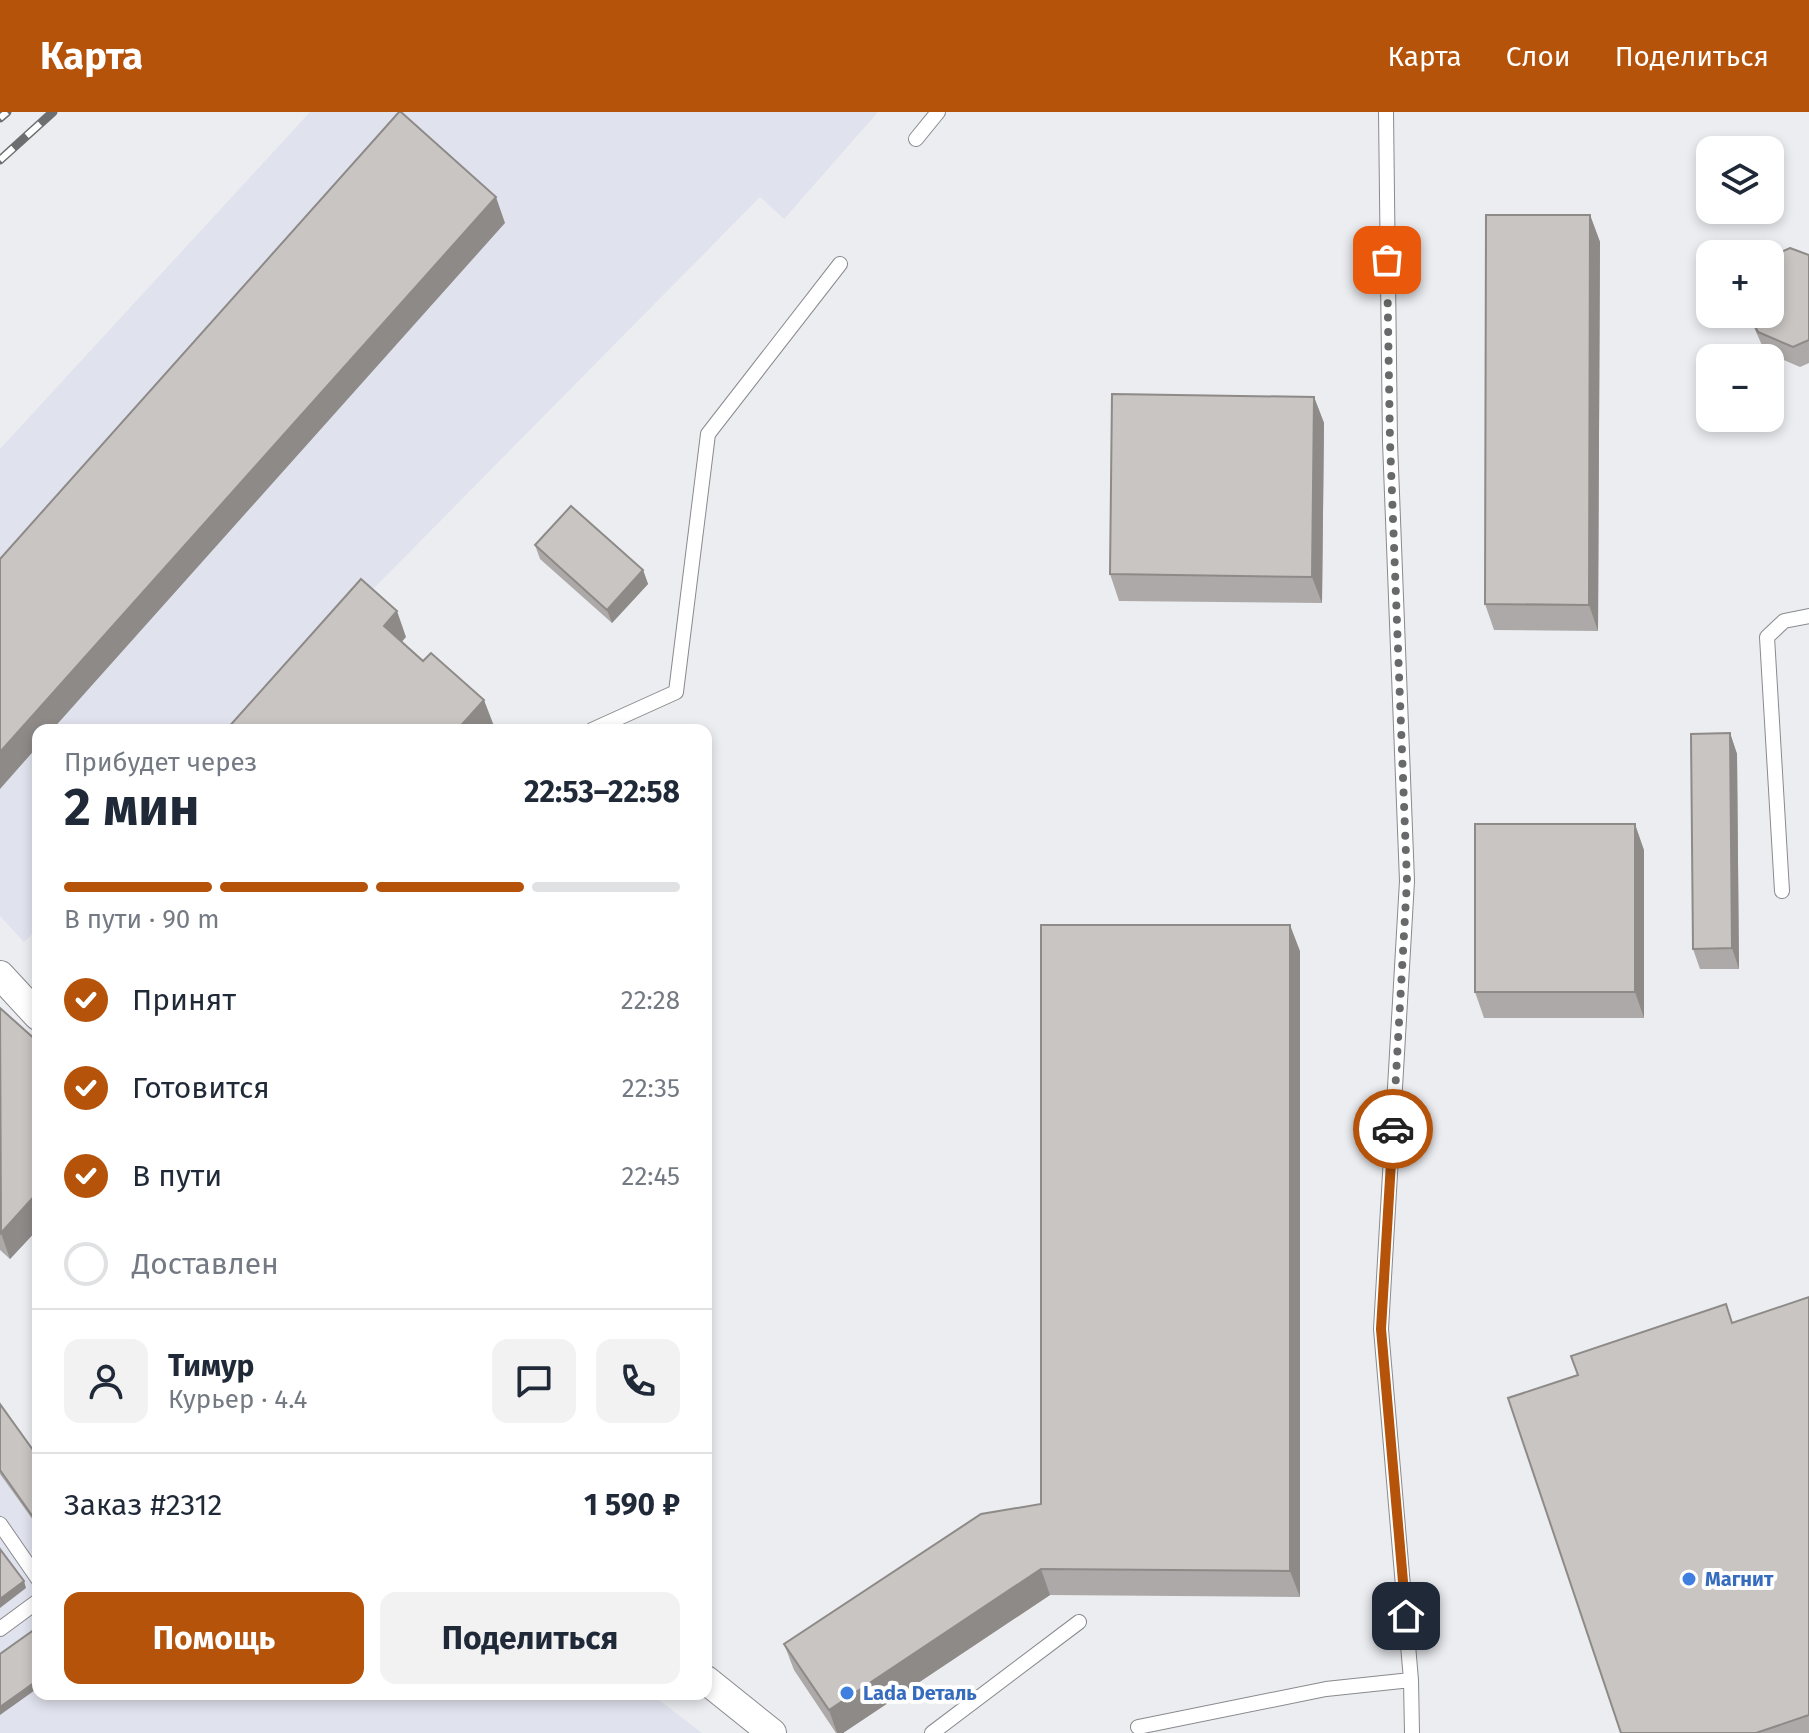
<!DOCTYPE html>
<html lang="ru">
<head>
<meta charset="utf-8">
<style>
	body { margin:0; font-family:"Fira Sans",sans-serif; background:#f2f2f3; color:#1f2937; height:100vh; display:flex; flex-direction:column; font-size:30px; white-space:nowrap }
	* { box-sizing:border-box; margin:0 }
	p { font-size:26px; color:#747a83 }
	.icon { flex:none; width:44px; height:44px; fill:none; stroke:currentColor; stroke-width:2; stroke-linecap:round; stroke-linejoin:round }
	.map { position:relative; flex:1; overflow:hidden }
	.sheet { position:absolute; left:32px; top:612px; width:680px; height:976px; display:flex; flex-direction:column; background:#fff; border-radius:16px; box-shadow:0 4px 12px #0003 }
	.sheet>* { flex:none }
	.tools { position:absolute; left:1696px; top:24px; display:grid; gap:16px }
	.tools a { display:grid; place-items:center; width:88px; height:88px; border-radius:16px; background:#fff; box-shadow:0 4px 12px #0003; font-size:40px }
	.pin { position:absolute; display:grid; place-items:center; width:68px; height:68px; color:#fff; margin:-34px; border-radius:16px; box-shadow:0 4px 12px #0006 }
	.courier { position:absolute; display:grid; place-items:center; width:80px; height:80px; margin:-40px; border:6px solid #b45309; border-radius:50%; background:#fff; color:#222; box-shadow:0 2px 10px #0007 }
	.summary em { font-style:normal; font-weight:700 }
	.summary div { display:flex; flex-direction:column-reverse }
	.summary { display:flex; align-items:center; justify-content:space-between; height:136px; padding:0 32px }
	h1 { font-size:52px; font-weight:700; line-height:60px }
	.bar { display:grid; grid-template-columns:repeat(4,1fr); gap:12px 8px; align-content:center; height:96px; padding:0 32px }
	.bar i { height:10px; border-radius:6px; background:#e0e1e3 }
	.bar .active { background:#b45309 }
	.bar p { grid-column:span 4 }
	.line { display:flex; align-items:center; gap:20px; padding:0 32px; border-top:2px solid #e0e1e3 }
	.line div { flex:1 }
	.round { display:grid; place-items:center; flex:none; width:84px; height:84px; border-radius:16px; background:#f2f2f3 }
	ol { padding:0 32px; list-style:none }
	li { display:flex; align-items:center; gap:24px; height:88px }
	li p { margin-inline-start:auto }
	li .icon { padding:8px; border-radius:50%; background:#b45309; color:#fff; stroke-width:4 }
	li:last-child { color:#747a83 }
	li i { width:44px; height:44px; border:4px solid #e0e1e3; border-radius:50% }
	.action { display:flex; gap:16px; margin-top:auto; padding:16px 32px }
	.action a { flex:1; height:92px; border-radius:16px; background:#b45309; color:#fff; font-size:32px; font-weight:700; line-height:92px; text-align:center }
	.action a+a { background:#f2f2f3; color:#1f2937 }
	header { display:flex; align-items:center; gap:48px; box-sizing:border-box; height:112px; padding:0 40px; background:#b45309; color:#fff }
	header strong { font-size:38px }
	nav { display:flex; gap:44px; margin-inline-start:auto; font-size:28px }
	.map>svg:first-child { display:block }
	.built { fill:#e0e2ed }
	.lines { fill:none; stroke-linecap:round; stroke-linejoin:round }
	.lane-casing { stroke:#898a8d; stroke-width:16 }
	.street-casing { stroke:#898a8d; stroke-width:30 }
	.lane { stroke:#fff; stroke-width:14 }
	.street { stroke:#fff; stroke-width:28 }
	.rail-casing { stroke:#6d6e70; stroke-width:9 }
	.rail { stroke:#fff; stroke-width:6; stroke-dasharray:18; stroke-linecap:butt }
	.wall { fill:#ada9a8 }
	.shaded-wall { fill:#8d8a88 }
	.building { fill:#c9c5c3; stroke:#8d8a88; stroke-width:2 }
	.done { stroke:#68696b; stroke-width:8; stroke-dasharray:0 14.4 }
	.route { stroke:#b45309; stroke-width:10 }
	.shop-dot { fill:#3f7fe0; stroke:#fff; stroke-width:3 }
	.labels { text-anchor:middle; stroke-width:8; stroke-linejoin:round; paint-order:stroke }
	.shop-label { font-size:20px; font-weight:bold; fill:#366cbe; stroke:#fff; text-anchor:start }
</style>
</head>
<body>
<header>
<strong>Карта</strong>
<nav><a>Карта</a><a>Слои</a><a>Поделиться</a></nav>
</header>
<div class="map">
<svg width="1809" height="1621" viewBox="0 0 1809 1621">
	<rect width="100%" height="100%" fill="#ecedf1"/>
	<path class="built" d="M310 0H878L784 107 760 85 234 618H38V816L24 830 0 804V337Z
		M0 1296 38 1348V1582H651L702 1621H0Z"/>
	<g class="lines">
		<g class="lane-casing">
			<path id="lane" d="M1386 0 1390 330 1407 769 1381 1217 1411 1568 1412 1621
				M916 27 938 0
				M592 618 676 580 708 322 840 152
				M1782 779 1767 525 1784 509 1809 504
				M0 1412 38 1467
				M0 1517 38 1489
				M1138 1615 1326 1577 1411 1568
				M932 1621 1079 1510"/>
		</g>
		<g class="street-casing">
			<path id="street" d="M0 863 38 904
				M706 1568 772 1621"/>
		</g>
		<use href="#lane" class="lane"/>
		<use href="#street" class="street"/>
		<g class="rail-casing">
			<path id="rail" d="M0 6 7 0
				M0 48 53 0"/>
		</g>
		<use href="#rail" class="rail"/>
	</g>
	<path class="wall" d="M1590 103 1600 130 1598 519 1494 518 1485 492Z
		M1809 143V251L1800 255 1765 240 1748 202H1770Z
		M1314 285 1324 311 1322 491 1119 489 1110 462Z
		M535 433 643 458 648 472 612 511 540 447Z
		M1730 621 1737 642 1739 857H1700L1693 837Z
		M1644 738V906H1484L1475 880Z
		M1300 839V1485L1050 1483 843 1621H836L794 1558 784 1532 1041 1392Z
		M0 896 38 930V1117L10 1147 0 1138Z
		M1809 1185V1621H1621L1733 1211Z
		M0 1292 38 1345V1415L0 1362Z"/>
	<path class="shaded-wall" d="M496 85 505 111 52 618H38V634L0 677V640Z
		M1590 103 1600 130 1598 519 1589 493Z
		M1314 285 1324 311 1322 491 1312 465Z
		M643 458 648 472 612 511 607 498Z
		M397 499 406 525 393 540 384 514Z
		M484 588 494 614 490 618H457Z
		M1730 621 1737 642 1739 857 1732 836Z
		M1635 712 1644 738V906L1635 880Z
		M1290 813 1300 839V1485L1290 1459Z
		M38 1080V1117L10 1147 1 1121Z
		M1041 1457 1050 1483 843 1621H837L829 1598Z
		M24 1469 26 1476 0 1496V1487Z
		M38 1568V1576L0 1603V1595Z"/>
	<path class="building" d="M399 0H401L496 85 0 640V447Z
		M1486 103H1590L1589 493 1485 492Z
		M1790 136 1809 143V228L1793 235 1758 220 1749 202H1770V145Z
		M1112 282 1314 285 1312 465 1110 462Z
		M571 394 643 458 607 498 535 433Z
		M361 467 397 499 384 514 423 549 431 541 484 588 457 618H226Z
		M1730 621 1732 836 1693 837 1691 622Z
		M1475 712H1635V880H1475Z
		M1041 813H1290V1459L1041 1457 829 1598 784 1532 981 1402 1041 1392Z
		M0 896 38 930V1080L1 1121Z
		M1809 1185V1603L1756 1621H1621L1508 1286 1578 1263 1571 1244 1726 1192 1732 1211Z
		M0 1292 38 1345V1412L0 1358Z
		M0 1437 24 1469 0 1487Z
		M38 1515V1568L0 1595V1542Z"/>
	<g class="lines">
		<path class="done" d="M1387 148 1390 330 1407 769 1393 1017"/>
		<path class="route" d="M1393 1017 1381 1217 1406 1504"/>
	</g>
	<g class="shop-dot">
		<circle cx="1689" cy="1467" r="8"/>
		<circle cx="847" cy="1581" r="8"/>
	</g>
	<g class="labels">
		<g class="shop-label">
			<text x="1705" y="1474">Магнит</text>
			<text x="863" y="1588">Lada Dеталь</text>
		</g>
	</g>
</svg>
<div class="tools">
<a><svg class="icon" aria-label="layers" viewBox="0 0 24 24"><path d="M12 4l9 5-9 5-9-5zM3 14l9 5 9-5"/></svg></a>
<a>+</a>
<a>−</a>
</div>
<div class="pin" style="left:1387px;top:148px;background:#ea580c"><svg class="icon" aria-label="bag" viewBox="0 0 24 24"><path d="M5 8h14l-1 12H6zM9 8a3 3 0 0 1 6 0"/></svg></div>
<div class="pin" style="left:1406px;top:1504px;background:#1f2937"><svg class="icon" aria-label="home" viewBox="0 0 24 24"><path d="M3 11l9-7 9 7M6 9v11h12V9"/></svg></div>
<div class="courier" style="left:1393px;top:1017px"><svg class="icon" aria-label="car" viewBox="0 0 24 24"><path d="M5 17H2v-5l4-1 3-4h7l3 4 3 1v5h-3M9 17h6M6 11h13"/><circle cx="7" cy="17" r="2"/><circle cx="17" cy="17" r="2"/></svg></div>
<section class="sheet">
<div class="summary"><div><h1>2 мин</h1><p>Прибудет через</p></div><em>22:53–22:58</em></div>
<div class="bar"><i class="active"></i><i class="active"></i><i class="active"></i><i></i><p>В пути · 90 m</p></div>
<ol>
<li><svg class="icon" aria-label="check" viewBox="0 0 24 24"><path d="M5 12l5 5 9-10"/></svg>Принят<p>22:28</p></li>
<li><svg class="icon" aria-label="check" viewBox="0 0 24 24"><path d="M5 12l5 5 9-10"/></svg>Готовится<p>22:35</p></li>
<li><svg class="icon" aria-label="check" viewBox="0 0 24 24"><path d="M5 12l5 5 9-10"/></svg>В пути<p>22:45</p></li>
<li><i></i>Доставлен</li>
</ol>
<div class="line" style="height:144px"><a class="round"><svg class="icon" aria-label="person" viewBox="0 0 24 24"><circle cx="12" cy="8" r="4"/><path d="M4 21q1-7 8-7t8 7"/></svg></a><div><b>Тимур</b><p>Курьер · 4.4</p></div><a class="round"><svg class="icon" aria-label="chat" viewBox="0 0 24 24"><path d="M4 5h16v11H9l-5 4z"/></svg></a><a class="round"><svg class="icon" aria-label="phone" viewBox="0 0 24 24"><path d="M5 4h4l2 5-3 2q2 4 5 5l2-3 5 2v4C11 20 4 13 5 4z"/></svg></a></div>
<div class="line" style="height:104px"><div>Заказ #2312</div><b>1 590 ₽</b></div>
<div class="action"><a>Помощь</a><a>Поделиться</a></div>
</section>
</div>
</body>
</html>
